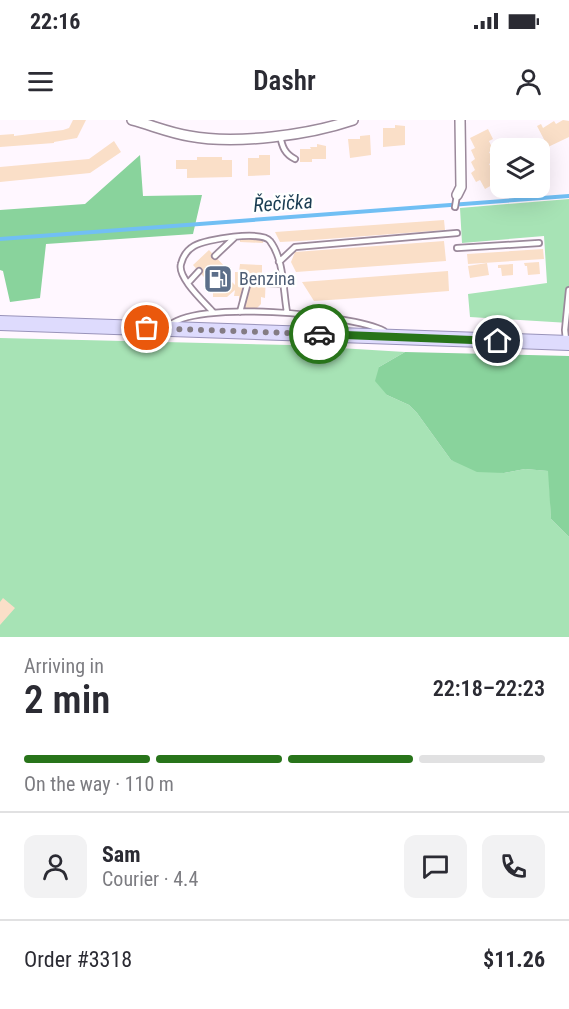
<!DOCTYPE html>
<html lang="en">
<head>
<meta charset="utf-8">
<style>
	body { margin:0; font-family:"Roboto Condensed",sans-serif; background:#f2f2f3; color:#2b2b33; height:100vh; display:flex; flex-direction:column; font-size:22px; white-space:nowrap }
	* { box-sizing:border-box; margin:0 }
	p { font-size:20px; color:#7c7c81 }
	.icon { flex:none; width:33px; height:33px; fill:none; stroke:currentColor; stroke-width:2; stroke-linecap:round; stroke-linejoin:round }
	.map { position:relative; height:517px; overflow:hidden }
	.details { display:flex; flex-direction:column; background:#fff; flex:1 }
	.details>* { flex:none }
	.controls { position:absolute; left:490px; top:18px; display:grid; gap:12px }
	.controls a { display:grid; place-items:center; width:60px; height:60px; border-radius:12px; background:#fff; box-shadow:0 6px 24px #0002; font-size:30px }
	.pin { position:absolute; display:grid; place-items:center; width:51px; height:51px; color:#fff; margin:-26px; border:3px solid #fff; border-radius:50%; box-shadow:0 2px 6px #0007 }
	.courier { position:absolute; display:grid; place-items:center; width:60px; height:60px; margin:-30px; border:4px solid #28741a; border-radius:50%; background:#fff; color:#222; box-shadow:0 2px 8px #0007 }
	.overview em { font-style:normal; font-weight:600 }
	.overview div { display:flex; flex-direction:column-reverse }
	.overview { display:flex; align-items:center; justify-content:space-between; height:102px; padding:0 24px }
	h1 { font-size:39px; font-weight:600; line-height:45px }
	.bar { display:grid; grid-template-columns:repeat(4,1fr); gap:9px 6px; align-content:center; height:72px; padding:0 24px }
	.bar i { height:8px; border-radius:4px; background:#e1e1e2 }
	.bar .active { background:#28741a }
	.bar p { grid-column:span 4 }
	.line { display:flex; align-items:center; gap:15px; padding:0 24px; border-top:2px solid #e1e1e2 }
	.line div { flex:1 }
	.round { display:grid; place-items:center; flex:none; width:63px; height:63px; border-radius:12px; background:#f2f2f3 }
	.status { display:flex; justify-content:space-between; align-items:center; height:42px; padding:0 30px; background:#fff; direction:ltr }
	.status svg { height:16px; fill:currentColor }
	header { display:flex; justify-content:space-between; align-items:center; height:78px; padding:0 24px; background:#fff; font-size:27px; font-weight:600 }
	.map>svg:first-child { display:block }
	.green { fill:#a7e3b5 }
	.forest { fill:#89d39c }
	.lines { fill:none; stroke-linecap:round; stroke-linejoin:round }
	.stream { stroke:#71bff4; stroke-width:4 }
	.building { fill:#fadfc8 }
	.lane-casing { stroke:#9b899b; stroke-width:8 }
	.street-casing { stroke:#9b899b; stroke-width:12 }
	.primary-casing { stroke:#9993ba; stroke-width:16 }
	.lane { stroke:#fff; stroke-width:4.5 }
	.street { stroke:#fff; stroke-width:9 }
	.primary { stroke:#dedbfd; stroke-width:14 }
	.done { stroke:#847c84; stroke-width:6; stroke-dasharray:0 10.8 }
	.route { stroke:#28741a; stroke-width:8 }
	.labels { text-anchor:middle; stroke-width:5; stroke-linejoin:round; paint-order:stroke }
	.service-label { font-size:18px; fill:#4e5e75; stroke:#fff; text-anchor:start }
	.water-label { font-size:20px; font-style:italic; fill:#1b3d53; stroke:#fff }
</style>
</head>
<body>
<div class="status"><b>22:16</b><svg viewBox="0 0 49 12"><path d="M0 12V9h3v3zM5 12V6h3v6zM10 12V3h3v9zM15 12V0h3v12zM26 1h20v11H26zM47 4h2v5h-2z"/></svg></div>
<header><svg class="icon" aria-label="menu" viewBox="0 0 24 24"><path d="M4 6h16M4 12h16M4 18h16"/></svg>Dashr<svg class="icon" aria-label="person" viewBox="0 0 24 24"><circle cx="12" cy="8" r="4"/><path d="M4 21q1-7 8-7t8 7"/></svg></header>
<div class="map">
<svg width="569" height="517" viewBox="0 0 569 517">
	<rect width="100%" height="100%" fill="#fff7ff"/>
	<path class="green" d="M569 79V203L470 197 468 174 547 163 544 116 462 123 460 88Z
		M0 218 290 225 405 232 379 247 387 275 409 285 417 293 451 340 504 353 525 349 549 351 551 399 569 417V517H0Z"/>
	<path class="forest" d="M140 35 143 76 202 75 193 114 46 124 40 178 10 182 3 151 0 150V90L85 84Z
		M405 232 569 236V417L551 399 548 351 525 349 504 353 477 352 451 340 417 293 409 285 387 275 375 261 379 247Z"/>
	<g class="lines">
		<path class="stream" d="M0 119 569 76"/>
	</g>
	<path class="building" d="M73 0H86L77 18 54 22V23L0 27V15L14 14V16L63 10 69 8Z
		M563 0 569 1V17L548 27 537 6 541 4 543 8 554 1 556 4Z
		M395 5 405 6V25L383 27V8H395Z
		M488 9 493 19 489 21 493 30 489 32 494 41 489 44 494 52 498 50 501 60 485 69 480 60 476 62 471 53 475 50 471 42 475 39 471 30 475 28 470 18Z
		M370 15 371 35 350 38 348 19H360V16Z
		M114 21 121 32 90 53 0 62V47L89 39Z
		M317 24 326 26V39H312V42H300V29H311L310 27H317Z
		M259 35H270V55L248 56V38H259Z
		M197 37H222V40H232V57L187 58V49H176V40H197Z
		M444 100 445 110 300 121 280 122 275 112Z
		M240 113 263 114V123L240 122Z
		M444 121 446 141 296 152 291 142 295 132Z
		M543 129 544 139 468 144 467 134Z
		M209 130 230 152 229 159 235 165V152H239L240 144 262 145V153H266L265 178 261 177V184L250 195 239 184V176H234L235 170 227 177H213V167L193 145Z
		M539 142 540 154 528 155 527 146H525L524 143Z
		M487 143 489 155 470 158 468 146Z
		M513 144V155L502 156 501 148H498V145Z
		M448 151 449 171 344 179 314 181 302 162Z
		M3 478 15 488 0 505V482Z"/>
	<g class="lines">
		<g class="lane-casing">
			<path id="lane" d="M280 15C282 27 285 34 295 39
				M455 87 457 75
				M457 128 539 123
				M215 136 235 117
				M279 142 295 127 457 113
				M188 163 199 151
				M213 192C203 181 177 157 181 144 183 136 187 130 194 126 206 119 262 110 270 121 284 139 283 170 287 192
				M240 192 248 162 282 164
				M168 207C192 179 352 194 384 211
				M566 220 565 210 569 170"/>
		</g>
		<g class="street-casing">
			<path id="street" d="M132 0C151 5 170 13 189 16 236 25 309 15 353 0
				M457 75 461 67 460 0"/>
		</g>
		<g class="primary-casing">
			<path id="primary" d="M0 203 569 223"/>
		</g>
		<use href="#lane" class="lane"/>
		<use href="#street" class="street"/>
		<use href="#primary" class="primary"/>
	</g>
	<g class="lines">
		<path class="done" d="M147 208 319 214"/>
		<path class="route" d="M319 214 498 221"/>
	</g>
	<defs>
		<g id="fuel-square" transform="scale(1.5)"><rect x="-9" y="-9" width="18" height="18" rx="4" fill="#5c6f8a" stroke="#fff"/><path d="M-5.5-6h7V0h2V4h1.3V-2.5L3-4.5l.8-.8L6-3V5H2.5V1h-1V6h-7ZM-4.2-4.7v3.2H.2V-4.7Z" fill="#fff"/></g>
	</defs>
	<g fill-rule="evenodd">
		<use href="#fuel-square" x="218" y="159"/>
	</g>
	<g class="labels">
		<g class="service-label">
			<text x="239" y="165">Benzina</text>
		</g>
		<g class="water-label">
			<text transform="translate(283 83) rotate(-4)" y="7">Řečička</text>
		</g>
	</g>
</svg>
<div class="controls">
<a><svg class="icon" aria-label="layers" viewBox="0 0 24 24"><path d="M12 4l9 5-9 5-9-5zM3 14l9 5 9-5"/></svg></a>
</div>
<div class="pin" style="left:147px;top:208px;background:#ea580c"><svg class="icon" aria-label="bag" viewBox="0 0 24 24"><path d="M5 8h14l-1 12H6zM9 8a3 3 0 0 1 6 0"/></svg></div>
<div class="pin" style="left:498px;top:221px;background:#1f2937"><svg class="icon" aria-label="home" viewBox="0 0 24 24"><path d="M3 11l9-7 9 7M6 9v11h12V9"/></svg></div>
<div class="courier" style="left:319px;top:214px"><svg class="icon" aria-label="car" viewBox="0 0 24 24"><path d="M5 17H2v-5l4-1 3-4h7l3 4 3 1v5h-3M9 17h6M6 11h13"/><circle cx="7" cy="17" r="2"/><circle cx="17" cy="17" r="2"/></svg></div>
</div>
<section class="details">
<div class="overview"><div><h1>2 min</h1><p>Arriving in</p></div><em>22:18–22:23</em></div>
<div class="bar"><i class="active"></i><i class="active"></i><i class="active"></i><i></i><p>On the way · 110 m</p></div>
<div class="line" style="height:108px"><a class="round"><svg class="icon" aria-label="person" viewBox="0 0 24 24"><circle cx="12" cy="8" r="4"/><path d="M4 21q1-7 8-7t8 7"/></svg></a><div><b>Sam</b><p>Courier · 4.4</p></div><a class="round"><svg class="icon" aria-label="chat" viewBox="0 0 24 24"><path d="M4 5h16v11H9l-5 4z"/></svg></a><a class="round"><svg class="icon" aria-label="phone" viewBox="0 0 24 24"><path d="M5 4h4l2 5-3 2q2 4 5 5l2-3 5 2v4C11 20 4 13 5 4z"/></svg></a></div>
<div class="line" style="height:78px"><div>Order #3318</div><b>$11.26</b></div>
</section>
</body>
</html>
